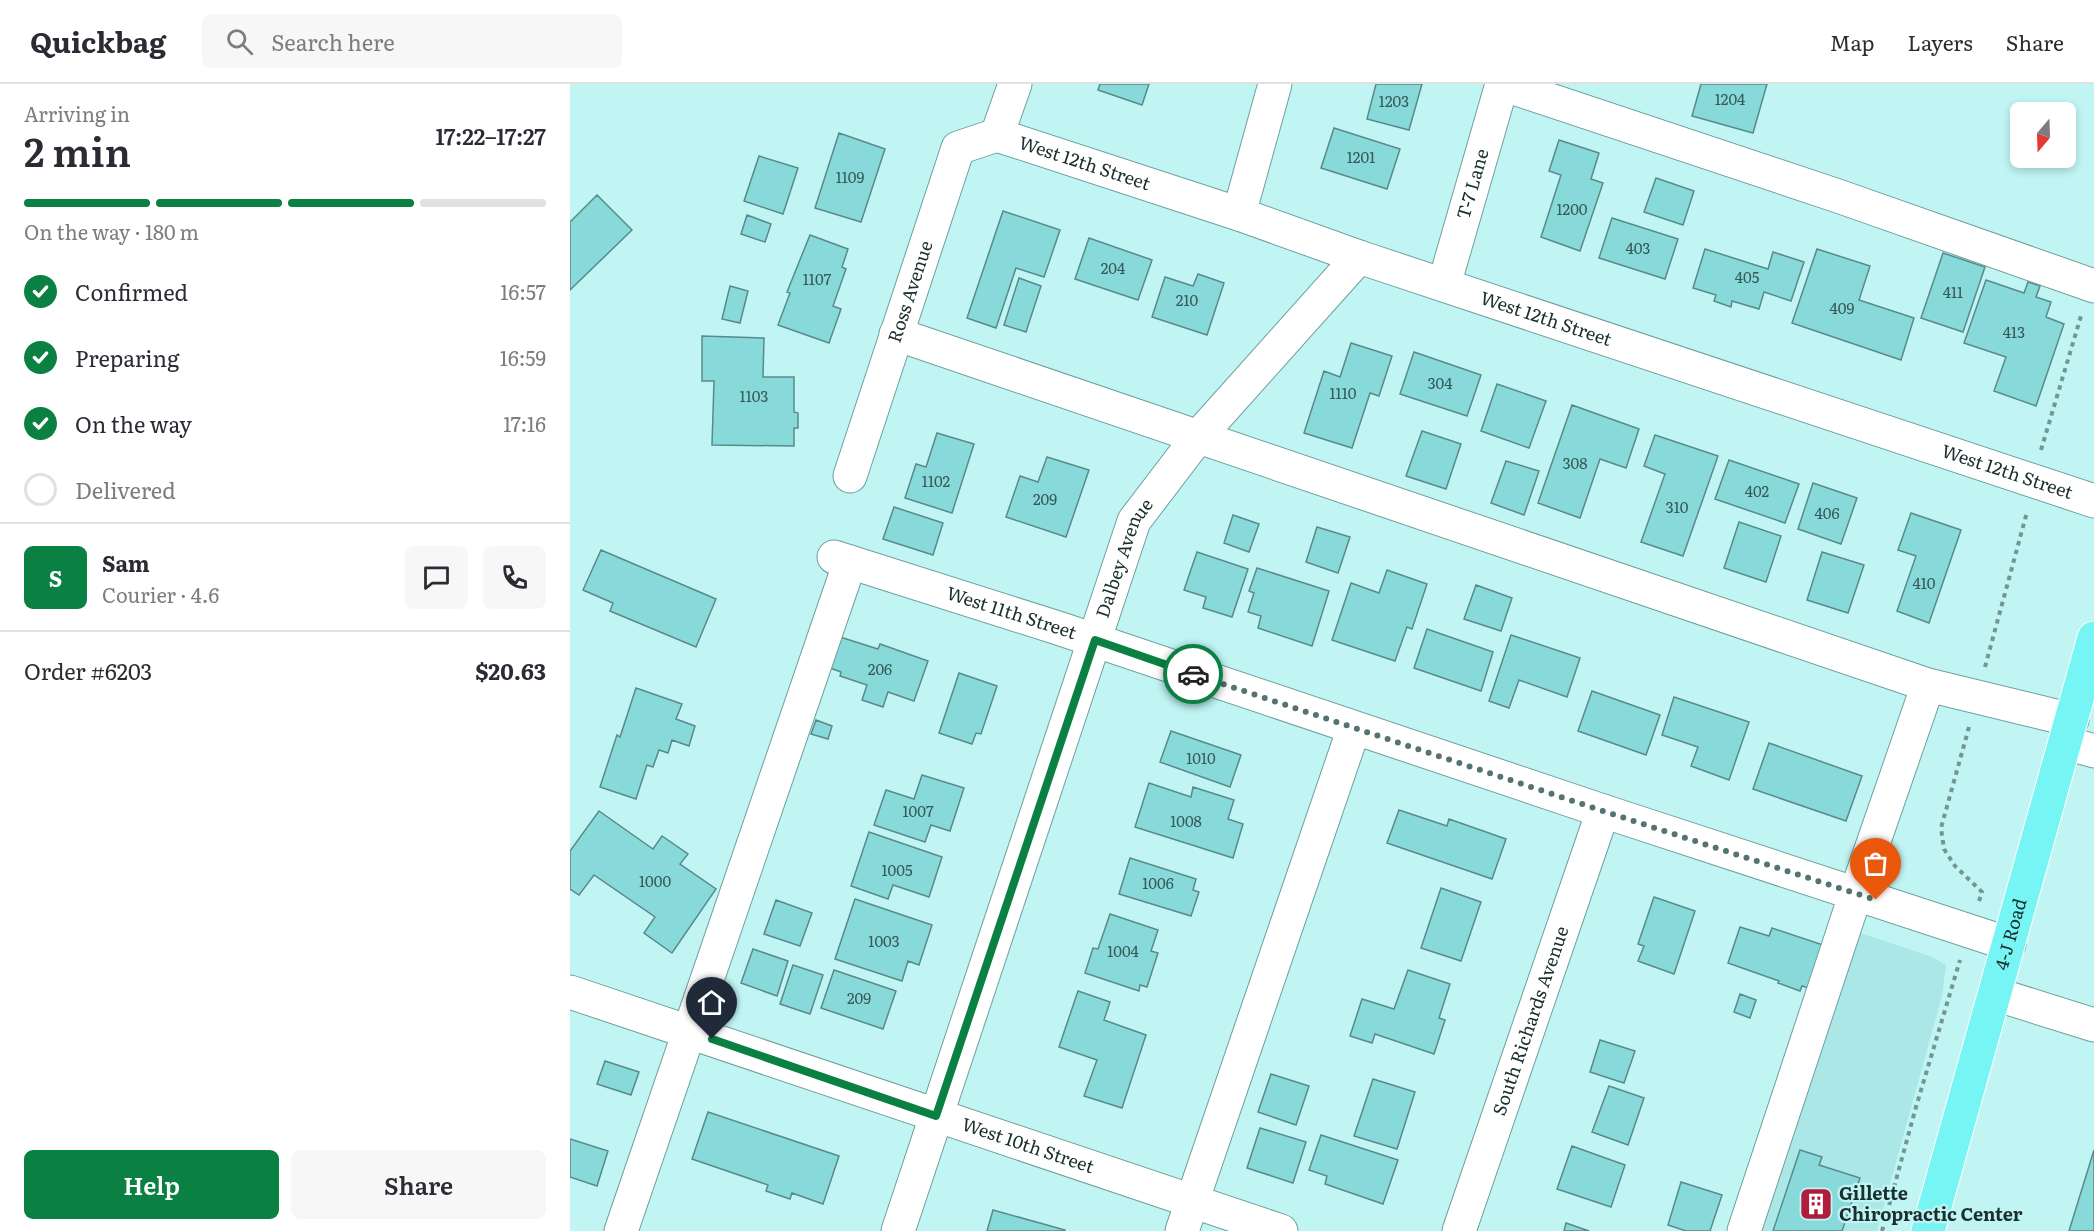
<!DOCTYPE html>
<html lang="en">
<head>
<meta charset="utf-8">
<style>
	body { margin:0; font-family:Literata,serif; background:#f7f7f7; color:#2b2b33; height:100vh; display:flex; flex-direction:column; font-size:22px; white-space:nowrap }
	* { box-sizing:border-box; margin:0 }
	p { font-size:20px; color:#7c7c81 }
	.icon { flex:none; width:33px; height:33px; fill:none; stroke:currentColor; stroke-width:2; stroke-linecap:round; stroke-linejoin:round }
	.map { position:relative; flex:1; overflow:hidden }
	.panel { display:flex; flex-direction:column; background:#fff; width:570px }
	.panel>* { flex:none }
	.needle { width:39px; rotate:199deg }
	.fabs { position:absolute; left:1440px; top:18px; display:grid; gap:12px }
	.fabs a { display:grid; place-items:center; width:66px; height:66px; border-radius:9px; background:#fff; box-shadow:0 3px 9px #0003; font-size:30px }
	.pin { position:absolute; display:grid; place-items:center; width:51px; height:51px; color:#fff; margin:-62px -26px; border-radius:50% 50% 50% 0; rotate:-45deg; box-shadow:0 0 6px #0007 }
	.pin .icon { rotate:45deg }
	.courier { position:absolute; display:grid; place-items:center; width:60px; height:60px; margin:-30px; border:4px solid #0b8043; border-radius:50%; background:#fff; color:#222; box-shadow:0 2px 8px #0007 }
	.headline em { font-style:normal; font-weight:600 }
	.headline div { display:flex; flex-direction:column-reverse }
	.headline { display:flex; align-items:center; justify-content:space-between; height:102px; padding:0 24px }
	h1 { font-size:39px; font-weight:600; line-height:45px }
	.bar { display:grid; grid-template-columns:repeat(4,1fr); gap:9px 6px; align-content:center; height:72px; padding:0 24px }
	.bar i { height:8px; border-radius:4px; background:#e1e1e2 }
	.bar .current { background:#0b8043 }
	.bar p { grid-column:span 4 }
	.line { display:flex; align-items:center; gap:15px; padding:0 24px; border-top:2px solid #e1e1e2 }
	.line div { flex:1 }
	.round { display:grid; place-items:center; flex:none; width:63px; height:63px; border-radius:9px; background:#f7f7f7 }
	ol { padding:0 24px; list-style:none }
	li { display:flex; align-items:center; gap:18px; height:66px }
	li p { margin-inline-start:auto }
	li .icon { padding:6px; border-radius:50%; background:#0b8043; color:#fff; stroke-width:4 }
	li:last-child { color:#7c7c81 }
	li i { width:33px; height:33px; border:3px solid #e1e1e2; border-radius:50% }
	.cta { display:flex; gap:12px; margin-top:auto; padding:12px 24px }
	.cta a { flex:1; height:69px; border-radius:9px; background:#0b8043; color:#fff; font-size:24px; font-weight:600; line-height:69px; text-align:center }
	.cta a+a { background:#f7f7f7; color:#2b2b33 }
	header { display:flex; align-items:center; gap:36px; box-sizing:border-box; height:84px; padding:0 30px; background:#fff; border-bottom:2px solid #e1e1e2 }
	header strong { font-size:28px }
	nav { display:flex; gap:33px; margin-inline-start:auto; font-size:21px }
	.search { width:420px; height:54px; background:#f7f7f7; display:flex; align-items:center; gap:15px; box-sizing:border-box; padding:0 21px; border-radius:9px; color:#7c7c81; font-size:22px }
	main { display:flex; flex:1; min-height:0 }
	.map>svg:first-child { display:block }
	.built { fill:#aae7e6 }
	.building { fill:#88dada; stroke:#598a89; stroke-width:1.5 }
	.lines { fill:none; stroke-linecap:round; stroke-linejoin:round }
	.minor-casing { stroke:#6e9f9f; stroke-width:35 }
	.major-casing { stroke:#fff; stroke-width:35 }
	.path { stroke:#719695; stroke-width:4; stroke-dasharray:4.5 4.5; stroke-linecap:butt }
	.minor { stroke:#fff; stroke-width:33 }
	.major { stroke:#77f5f5; stroke-width:33 }
	.done { stroke:#547473; stroke-width:6; stroke-dasharray:0 10.8 }
	.route { stroke:#0b8043; stroke-width:8 }
	.labels { text-anchor:middle; stroke-width:4.5; stroke-linejoin:round; paint-order:stroke }
	.number-label { font-size:15px; fill:#365a59 }
	.street-label { font-size:18px; fill:#1a2f2e; stroke:#c0f5f4 }
	.poi-label { font-size:18px; font-weight:bold; fill:#1a2f2e; stroke:#c0f5f4; text-anchor:start }
</style>
</head>
<body>
<header>
<strong>Quickbag</strong>
<div class="search"><svg class="icon" aria-label="search" viewBox="0 0 24 24"><circle cx="10" cy="10" r="6"/><path d="M15 15l6 6"/></svg>Search here</div>
<nav><a>Map</a><a>Layers</a><a>Share</a></nav>
</header>
<main>
<section class="panel">
<div class="headline"><div><h1>2 min</h1><p>Arriving in</p></div><em>17:22–17:27</em></div>
<div class="bar"><i class="current"></i><i class="current"></i><i class="current"></i><i></i><p>On the way · 180 m</p></div>
<ol>
<li><svg class="icon" aria-label="check" viewBox="0 0 24 24"><path d="M5 12l5 5 9-10"/></svg>Confirmed<p>16:57</p></li>
<li><svg class="icon" aria-label="check" viewBox="0 0 24 24"><path d="M5 12l5 5 9-10"/></svg>Preparing<p>16:59</p></li>
<li><svg class="icon" aria-label="check" viewBox="0 0 24 24"><path d="M5 12l5 5 9-10"/></svg>On the way<p>17:16</p></li>
<li><i></i>Delivered</li>
</ol>
<div class="line" style="height:108px"><b class="round" style="background:#0b8043;color:#fff">S</b><div><b>Sam</b><p>Courier · 4.6</p></div><a class="round"><svg class="icon" aria-label="chat" viewBox="0 0 24 24"><path d="M4 5h16v11H9l-5 4z"/></svg></a><a class="round"><svg class="icon" aria-label="phone" viewBox="0 0 24 24"><path d="M5 4h4l2 5-3 2q2 4 5 5l2-3 5 2v4C11 20 4 13 5 4z"/></svg></a></div>
<div class="line" style="height:78px"><div>Order #6203</div><b>$20.63</b></div>
<div class="cta"><a>Help</a><a>Share</a></div>
</section>
<div class="map">
<svg width="1524" height="1147" viewBox="0 0 1524 1147">
	<rect width="100%" height="100%" fill="#c0f5f4"/>
	<path class="built" d="M1264 840 1362 873 1376 881 1372 912 1307 1147H1159Z"/>
	<path class="building" d="M530 0H579L572 21 528 6Z
		M806 0H852L839 46 797 35Z
		M1131 0H1197L1183 49 1122 32Z
		M764 44 830 65 817 105 751 84Z
		M269 49 315 65 291 138 245 124Z
		M989 56 1029 69 1021 95 1033 99 1010 167 971 153 991 91 979 87Z
		M189 72 228 84 213 130 174 117Z
		M1086 94 1124 107 1113 141 1074 128Z
		M27 111 62 146 0 206V138Z
		M433 127 490 146 474 193 446 184 426 244 397 234Z
		M177 131 201 140 195 158 171 150Z
		M1042 134 1108 155 1095 195 1029 174Z
		M240 151 278 165 272 183 276 185 263 222 271 225 259 259 208 241 220 209 217 208Z
		M519 154 582 176 568 216 505 195Z
		M1135 165 1198 185 1203 168 1234 178 1221 217 1194 208 1189 225 1162 217 1161 223 1144 217 1146 211 1123 204Z
		M1247 165 1300 182 1289 216 1344 234 1331 276 1222 239Z
		M1373 169 1415 183 1393 248 1351 234Z
		M628 190 654 199 637 251 582 233 595 193 623 202Z
		M449 194 471 202 456 248 434 241Z
		M1416 196 1454 209 1458 198 1470 202 1466 213 1481 218 1476 233 1494 240 1466 322 1424 307 1436 273 1394 259Z
		M160 202 178 207 170 239 152 235Z
		M132 252 194 254 193 293H224V328L228 329V344H224V362L142 361 144 297H132Z
		M781 259 822 272 809 312 800 309 782 364 734 349 754 287 770 293Z
		M844 268 911 291 897 332 830 310Z
		M927 300 976 317 959 364 911 347Z
		M1002 321 1069 345 1056 384 1030 375 1010 434 968 419Z
		M852 347 891 360 876 405 836 392Z
		M367 349 404 360 382 429 335 414 346 380 356 383Z
		M1085 351 1148 372 1113 472 1071 458 1095 390 1074 382Z
		M477 373 519 386 496 453 436 433 450 392 468 398Z
		M1159 376 1229 400 1215 439 1145 415Z
		M936 377 969 387 954 431 921 419Z
		M1243 399 1287 414 1271 460 1228 445Z
		M324 423 373 439 363 471 313 455Z
		M1341 429 1391 446 1359 539 1327 527 1346 472 1328 466Z
		M663 431 689 440 679 468 654 459Z
		M1169 438 1211 452 1196 498 1154 484Z
		M747 443 780 453 768 489 736 478Z
		M31 466 146 515 126 563 40 527 43 519 13 506Z
		M627 468 678 485 662 533 633 524 636 513 614 506Z
		M1252 468 1294 481 1278 529 1237 516Z
		M687 484 759 507 742 562 688 544 691 532 678 528 684 509 679 507Z
		M817 486 857 500 842 545 837 543 825 577 762 556 781 499 809 509Z
		M906 501 942 514 931 547 894 535Z
		M857 545 923 568 911 607 844 584Z
		M941 551 1010 574 997 613 949 596 939 624 919 617Z
		M270 553 308 565 310 560 358 577 344 617 318 608 313 623 292 616 297 601 270 592 271 588 260 584Z
		M389 589 427 602 411 650 406 649 402 660 369 649Z
		M66 604 112 620 106 635 125 642 119 662 102 656 98 669 89 666 83 683 77 681 66 715 30 703 47 651 50 653Z
		M1022 607 1090 631 1076 671 1008 647Z
		M1104 613 1179 638 1159 696 1121 682 1128 663 1092 651Z
		M246 636 262 642 258 655 241 650Z
		M601 647 671 671 660 703 590 678Z
		M1199 659 1292 692 1276 737 1183 705Z
		M352 691 394 704 380 747 361 741 355 758 304 741 316 706 344 715Z
		M579 699 621 713 623 703 664 716 658 735 673 740 663 774 565 743Z
		M829 726 877 742 879 735 936 755 922 795 817 759Z
		M29 727 83 765 92 752 118 770 110 780 146 805 102 869 74 849 85 833 24 791 9 811 0 805V767Z
		M299 748 372 773 359 813 323 801 318 815 281 802Z
		M560 774 626 795 623 806 629 808 621 832 549 810Z
		M871 804 911 818 891 877 851 864Z
		M1084 813 1125 827 1104 890 1068 877 1074 862 1068 860Z
		M285 815 362 841 349 881 338 877 332 897 265 875Z
		M206 816 242 829 230 862 194 850Z
		M540 830 588 846 581 867 588 869 577 903 570 901 569 907 515 889 523 864 528 865Z
		M1170 843 1199 852 1202 844 1253 861 1239 904 1232 902 1230 907 1208 899 1209 897 1158 879Z
		M183 865 218 877 207 912 171 899Z
		M223 881 253 891 240 930 210 920Z
		M264 886 326 907 313 945 251 924Z
		M838 886 880 900 869 934 875 936 864 970 805 950 802 959 780 952 792 915 824 925Z
		M508 907 540 918 534 936 576 951 552 1024 514 1012 527 976 489 963Z
		M1170 910 1186 916 1180 934 1164 928Z
		M1030 956 1065 967 1054 999 1020 988Z
		M35 977 69 988 61 1011 27 1000Z
		M701 990 739 1002 726 1041 688 1028Z
		M803 995 845 1008 827 1065 784 1052Z
		M1039 1002 1074 1014 1058 1061 1022 1048Z
		M138 1028 269 1072 253 1120 222 1109 220 1115 196 1107 198 1101 122 1075Z
		M690 1044 736 1058 723 1099 677 1084Z
		M751 1051 828 1076 813 1120 755 1100 757 1092 739 1086Z
		M0 1055 38 1067 27 1102 0 1093Z
		M1002 1062 1055 1081 1041 1123 987 1105Z
		M1230 1066 1252 1073 1249 1081 1290 1094 1272 1147H1203Z
		M1524 1066V1147H1499Z
		M1111 1098 1152 1111 1140 1147H1116L1098 1141Z
		M423 1126 495 1146V1147H417Z
		M996 1139 1019 1147H994Z"/>
	<g class="lines">
		<g class="minor-casing">
			<g id="minor">
				<path id="s1" d="M427 51 669 130 789 173 1524 417"/>
				<path d="M427 51 445 0"/>
				<path d="M669 130 705 0"/>
				<path id="s2" d="M874 201 932 0 1268 112 1524 202"/>
				<path d="M326 250 1358 601 1502 636"/>
				<path id="s3" d="M280 392 388 64 427 51"/>
				<path id="s4" d="M264 473 488 544 1033 727 1439 860"/>
				<path d="M1496 659 1524 667"/>
				<path id="s5" d="M0 908 711 1147"/>
				<path d="M1425 910 1524 941"/>
				<path d="M51 1147 280 478"/>
				<path id="s6" d="M328 1147 564 437 628 353 789 173"/>
				<path d="M612 1147 784 644"/>
				<path id="s7" d="M889 1147 1033 727"/>
				<path d="M1174 1147 1286 809 1358 601"/>
			</g>
		</g>
		<g class="major-casing">
			<g id="major">
				<path id="s8" d="M1358 1147 1524 554"/>
			</g>
		</g>
		<path class="path" d="M1471 366 1511 232
			M1415 583 1457 428
			M1399 643 1371 744 1374 765 1385 782 1412 808 1409 817
			M1312 1147 1346 1023 1390 876"/>
		<use href="#minor" class="minor"/>
		<use href="#major" class="major"/>
	</g>
	<g class="lines">
		<path class="done" d="M623 590 1033 727 1306 816"/>
		<path class="route" d="M142 955 366 1032 525 556 623 590"/>
	</g>
	<defs>
		<g id="building-square" transform="scale(1.725)"><rect x="-9" y="-9" width="18" height="18" rx="4" fill="#af1c3e" stroke="#c0f5f4"/><path d="M-4-6H4V6H1V3H-1V6H-4ZM-2.5-4.3h1.7v1.8h-1.7ZM.8-4.3h1.7v1.8H.8ZM-2.5-1h1.7V.8h-1.7ZM.8-1h1.7V.8H.8Z" fill="#fff"/></g>
	</defs>
	<g fill-rule="evenodd">
		<use href="#building-square" x="1246" y="1120"/>
	</g>
	<g class="labels">
		<g class="number-label">
			<text x="1160" y="21">1204</text>
			<text x="824" y="23">1203</text>
			<text x="791" y="79">1201</text>
			<text x="280" y="99">1109</text>
			<text x="1002" y="131">1200</text>
			<text x="1068" y="170">403</text>
			<text x="543" y="190">204</text>
			<text x="1177" y="199">405</text>
			<text x="247" y="201">1107</text>
			<text x="1383" y="214">411</text>
			<text x="617" y="222">210</text>
			<text x="1272" y="230">409</text>
			<text x="1444" y="254">413</text>
			<text x="870" y="305">304</text>
			<text x="773" y="315">1110</text>
			<text x="184" y="318">1103</text>
			<text x="1005" y="385">308</text>
			<text x="366" y="403">1102</text>
			<text x="1187" y="413">402</text>
			<text x="475" y="421">209</text>
			<text x="1107" y="429">310</text>
			<text x="1257" y="435">406</text>
			<text x="1354" y="505">410</text>
			<text x="310" y="591">206</text>
			<text x="631" y="680">1010</text>
			<text x="348" y="733">1007</text>
			<text x="616" y="743">1008</text>
			<text x="327" y="792">1005</text>
			<text x="85" y="803">1000</text>
			<text x="588" y="805">1006</text>
			<text x="314" y="863">1003</text>
			<text x="553" y="873">1004</text>
			<text x="289" y="920">209</text>
		</g>
		<g class="street-label">
			<text dy="6" stroke="none"><textPath href="#s1" startOffset="92">West 12th Street</textPath></text>
			<text dy="6" stroke="none"><textPath href="#s2" startOffset="105">T-7 Lane</textPath></text>
			<text dy="6" stroke="none"><textPath href="#s3" startOffset="194">Ross Avenue</textPath></text>
			<text dy="6" stroke="none"><textPath href="#s1" startOffset="579">West 12th Street</textPath></text>
			<text dy="6" stroke="none"><textPath href="#s1" startOffset="1065">West 12th Street</textPath></text>
			<text dy="6" stroke="none"><textPath href="#s6" startOffset="710">Dalbey Avenue</textPath></text>
			<text dy="6" stroke="none"><textPath href="#s4" startOffset="186">West 11th Street</textPath></text>
			<text dy="6" stroke="none"><textPath href="#s8" startOffset="308">4-J Road</textPath></text>
			<text dy="6" stroke="none"><textPath href="#s7" startOffset="222">South Richards Avenue</textPath></text>
			<text dy="6" stroke="none"><textPath href="#s5" startOffset="483">West 10th Street</textPath></text>
		</g>
		<g class="poi-label">
			<text x="1269" y="1116">Gillette<tspan x="1269" dy="21">Chiropractic Center</tspan></text>
		</g>
	</g>
</svg>
<div class="fabs">
<a><svg class="needle" viewBox="-14 -14 28 28"><path d="M0-13l5 13h-10z" fill="#e53935"/><path d="M0 13l5-13h-10z" fill="#7c7c81"/></svg></a>
</div>
<div class="pin" style="left:1306px;top:816px;background:#ea580c"><svg class="icon" aria-label="bag" viewBox="0 0 24 24"><path d="M5 8h14l-1 12H6zM9 8a3 3 0 0 1 6 0"/></svg></div>
<div class="pin" style="left:142px;top:955px;background:#1f2937"><svg class="icon" aria-label="home" viewBox="0 0 24 24"><path d="M3 11l9-7 9 7M6 9v11h12V9"/></svg></div>
<div class="courier" style="left:623px;top:590px"><svg class="icon" aria-label="car" viewBox="0 0 24 24"><path d="M5 17H2v-5l4-1 3-4h7l3 4 3 1v5h-3M9 17h6M6 11h13"/><circle cx="7" cy="17" r="2"/><circle cx="17" cy="17" r="2"/></svg></div>
</div>
</main>
</body>
</html>
